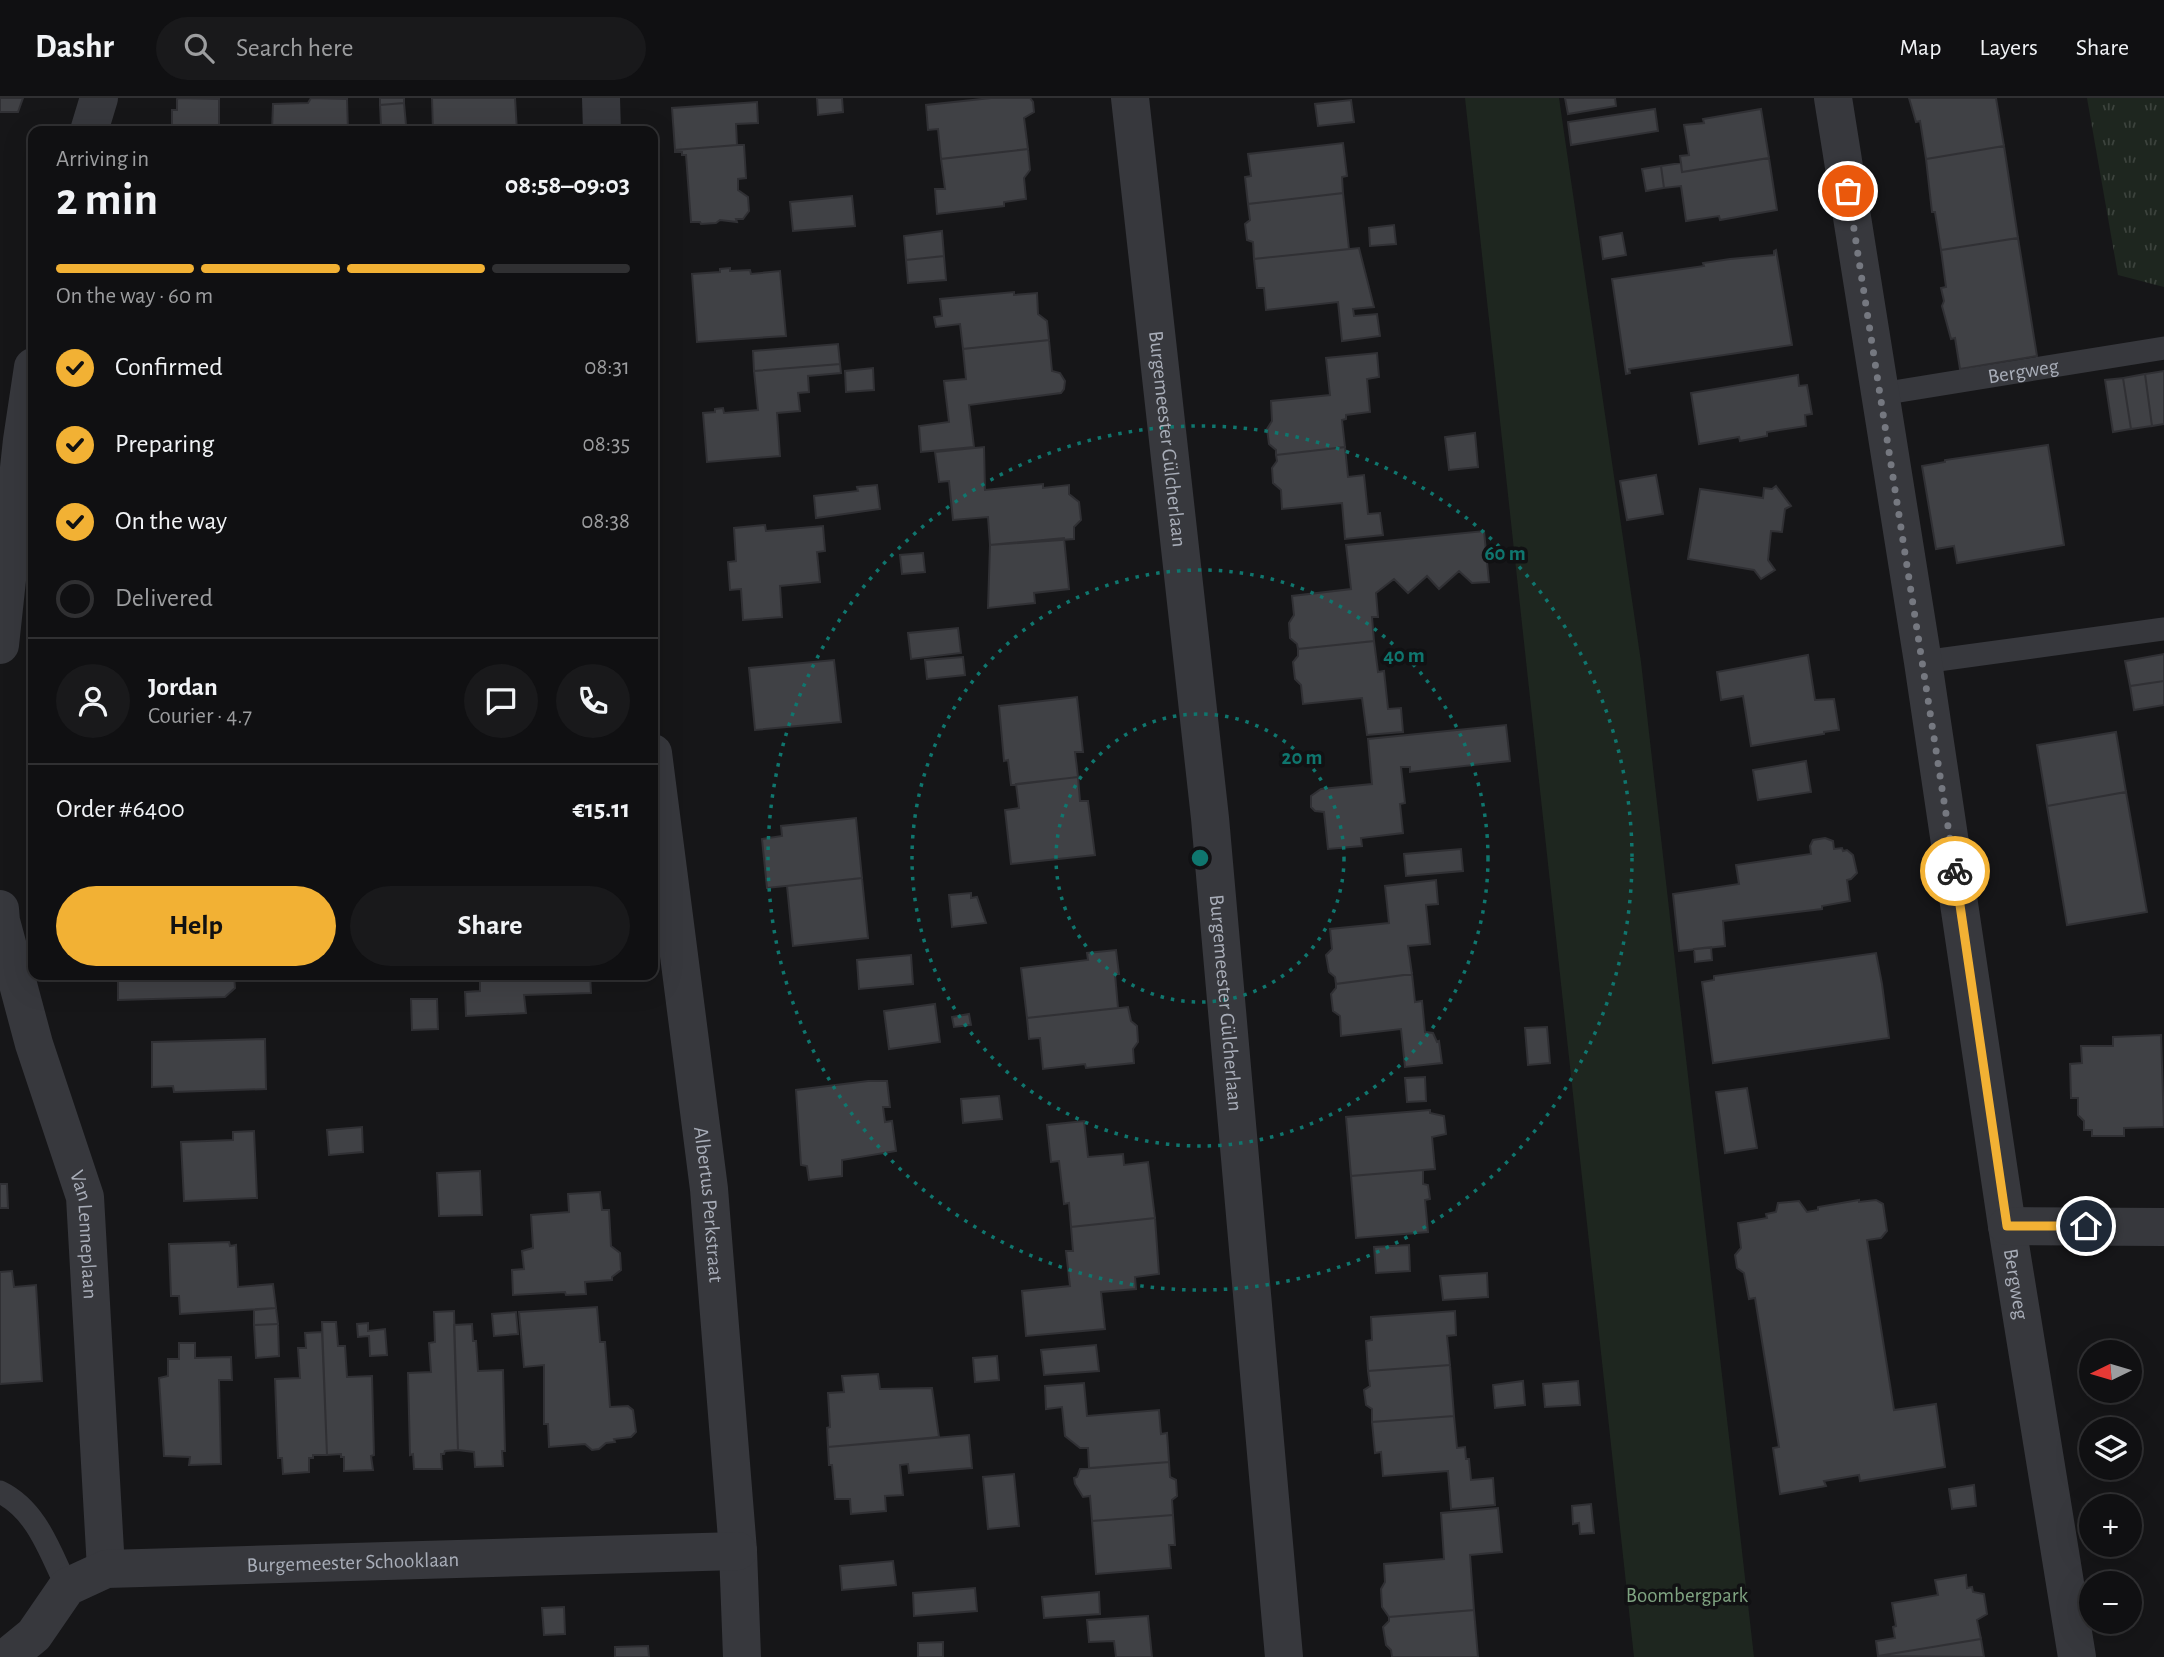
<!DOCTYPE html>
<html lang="en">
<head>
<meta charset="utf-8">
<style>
	body { margin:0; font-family:"Alegreya Sans",sans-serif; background:#19191b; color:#f1f3f6; height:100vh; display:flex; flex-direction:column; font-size:26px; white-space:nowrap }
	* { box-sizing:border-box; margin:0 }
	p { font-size:23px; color:#9c9d9f }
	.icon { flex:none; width:38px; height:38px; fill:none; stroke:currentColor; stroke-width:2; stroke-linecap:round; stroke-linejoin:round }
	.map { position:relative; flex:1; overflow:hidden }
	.sheet { position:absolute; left:28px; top:28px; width:630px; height:854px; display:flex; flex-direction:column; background:#101012; border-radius:14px; box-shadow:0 7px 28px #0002,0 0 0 2px #303032 }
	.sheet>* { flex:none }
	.needle { width:46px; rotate:265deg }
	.buttons { position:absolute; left:2079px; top:1242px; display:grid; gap:14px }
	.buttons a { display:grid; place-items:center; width:63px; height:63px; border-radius:50%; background:#101012; box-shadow:0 7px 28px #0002,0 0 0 2px #303032; font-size:35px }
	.pin { position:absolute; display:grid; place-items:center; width:60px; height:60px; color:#fff; margin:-30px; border:4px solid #fff; border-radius:50%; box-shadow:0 2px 7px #0007 }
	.courier { position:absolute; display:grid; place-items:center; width:70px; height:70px; margin:-35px; border:5px solid #f2b134; border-radius:50%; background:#fff; color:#222; box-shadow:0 2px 9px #0007 }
	.head em { font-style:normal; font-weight:600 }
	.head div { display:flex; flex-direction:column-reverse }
	.head { display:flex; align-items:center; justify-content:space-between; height:119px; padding:0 28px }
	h1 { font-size:46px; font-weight:600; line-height:52px }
	.bar { display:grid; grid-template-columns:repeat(4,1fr); gap:10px 7px; align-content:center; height:84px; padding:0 28px }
	.bar i { height:9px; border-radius:5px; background:#303032 }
	.bar .current { background:#f2b134 }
	.bar p { grid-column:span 4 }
	.line { display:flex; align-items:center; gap:18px; padding:0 28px; border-top:2px solid #303032 }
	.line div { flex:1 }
	.round { display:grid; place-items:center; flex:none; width:74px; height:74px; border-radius:37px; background:#19191b }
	ol { padding:0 28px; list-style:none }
	li { display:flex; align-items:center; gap:21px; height:77px }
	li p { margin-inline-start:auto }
	li .icon { padding:7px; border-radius:50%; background:#f2b134; color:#111; stroke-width:4 }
	li:last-child { color:#9c9d9f }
	li i { width:38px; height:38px; border:4px solid #303032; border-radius:50% }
	.primary-button { display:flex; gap:14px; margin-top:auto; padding:14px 28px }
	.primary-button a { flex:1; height:80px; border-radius:42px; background:#f2b134; color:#111; font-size:28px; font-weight:600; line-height:80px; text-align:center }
	.primary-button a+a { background:#19191b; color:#f1f3f6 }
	header { display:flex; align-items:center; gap:42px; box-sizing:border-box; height:98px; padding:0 35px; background:#101012; border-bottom:2px solid #303032 }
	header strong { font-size:33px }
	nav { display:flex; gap:38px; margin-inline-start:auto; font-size:24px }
	.search { width:490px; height:63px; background:#19191b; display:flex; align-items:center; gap:18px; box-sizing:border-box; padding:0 24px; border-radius:38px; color:#9c9d9f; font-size:26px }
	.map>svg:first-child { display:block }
	.grass { fill:url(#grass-tufts) }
	.park { fill:#1e261f }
	.building { fill:#404145; stroke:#303034; stroke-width:2 }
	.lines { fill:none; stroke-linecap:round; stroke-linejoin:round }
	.service { stroke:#37383d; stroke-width:23 }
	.minor { stroke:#37383d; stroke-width:38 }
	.done { stroke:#757880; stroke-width:7; stroke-dasharray:0 12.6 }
	.route { stroke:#f2b134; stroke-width:9 }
	.ring { fill:none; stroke:#0f766e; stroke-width:3.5; stroke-dasharray:3.5 7 }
	.labels { text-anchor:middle; stroke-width:7; stroke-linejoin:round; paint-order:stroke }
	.street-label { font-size:21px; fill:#a8adb8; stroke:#111113 }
	.park-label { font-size:21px; fill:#7fa381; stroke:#111113 }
	.centre { fill:#0f766e; stroke:#111113; stroke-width:3.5 }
	.ring-label { font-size:21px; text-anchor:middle; font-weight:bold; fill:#0f766e; stroke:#111113; stroke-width:7; stroke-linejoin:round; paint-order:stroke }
</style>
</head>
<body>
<header>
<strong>Dashr</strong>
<div class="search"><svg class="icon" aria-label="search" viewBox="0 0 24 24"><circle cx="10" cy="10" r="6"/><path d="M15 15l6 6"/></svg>Search here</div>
<nav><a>Map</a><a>Layers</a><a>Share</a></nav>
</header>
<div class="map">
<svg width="2164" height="1559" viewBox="0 0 2164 1559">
	<defs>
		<pattern id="grass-tufts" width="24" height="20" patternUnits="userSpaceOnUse" patternTransform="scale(1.75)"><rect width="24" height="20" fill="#1e261f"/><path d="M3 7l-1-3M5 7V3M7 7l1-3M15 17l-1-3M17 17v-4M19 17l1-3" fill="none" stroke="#3c433d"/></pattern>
	</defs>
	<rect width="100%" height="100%" fill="#161618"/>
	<path class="grass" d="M2087 0H2164V189L2118 177Z"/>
	<path class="park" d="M1465 0H1559L1641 564 1754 1559H1634Z"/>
	<path class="building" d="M0 0H23L18 14H0Z
		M179 0 219 1V33H165V27H172V12H177V1Z
		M311 0 347 1 348 33H272L273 6 308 5Z
		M380 0H404V5L380 7Z
		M432 0H515L517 33H433Z
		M817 0H842L843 14 818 17Z
		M991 0H1030L1033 4 1034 14 1024 20 1028 51 941 61 938 31 928 32 926 7Z
		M1565 0H1615L1616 8 1568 16Z
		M1909 0H1996L2004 48 1926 61 1920 23 1916 24Z
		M1351 2 1354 24 1318 28 1315 6Z
		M757 4 758 25 736 26 737 47 675 52 672 10Z
		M404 5 406 27 381 28 380 7Z
		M1655 11 1658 33 1571 47 1568 24Z
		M1761 11 1769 60 1682 74 1680 58 1689 57 1684 27 1704 25 1703 21Z
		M1343 45 1347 78 1342 79 1343 95 1248 106 1245 79 1251 78 1248 56Z
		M737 47H744L746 80 738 81V92L748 99 749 113 743 121H736L737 124 720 122 716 125 701 126 700 124H691L686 57H682V54H675V52Z
		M2004 48 2018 140 1941 152 1935 114H1932L1926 61Z
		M1028 51 1030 72 1024 80 1026 101 1004 104V108L937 116 935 91H945L941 61Z
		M1769 60 1777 112 1720 122 1719 118 1686 123 1681 88 1664 90 1661 68 1681 65 1682 74Z
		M1661 68 1664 90 1646 93 1642 71Z
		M1343 95 1349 151 1254 161 1253 144 1247 142 1245 126 1250 122 1248 106Z
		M852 98 855 128 793 133 790 104Z
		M1394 127 1396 146 1370 148 1369 130Z
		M942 133 944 158 906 162 904 138Z
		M1622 135 1626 157 1603 161 1600 139Z
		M2018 140 2037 258 1960 271 1955 240 1951 241 1942 208 1944 203 1941 190 1946 189 1941 152Z
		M1359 150 1374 209 1353 211 1354 218 1377 216 1380 238 1342 243 1338 204 1266 212 1264 190H1257L1254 161Z
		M1776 152 1792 247 1629 271 1630 275 1626 276 1612 181 1704 168 1703 165 1730 161 1774 157V153Z
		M944 158 946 182 908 185 906 162Z
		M730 170V173L750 172 751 176 780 173 786 238 697 244 692 176 720 174V171Z
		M1014 194V197L1037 195 1038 216 1047 223 1049 242 963 251 960 226 936 229 934 219 942 218 940 201Z
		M1049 242 1052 273 1060 275 1065 283 1064 291 1061 295 969 307 974 349 921 354 919 328 949 324 944 283 966 281 963 251Z
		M838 246 840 266 754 273 753 253Z
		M1377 255 1379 279 1367 281 1370 314 1346 317V321L1342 322 1345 349 1276 357V352L1269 346 1267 331 1272 323 1271 303 1330 297 1326 260Z
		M840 266 841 275 808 278 809 294 798 295 800 313 777 315 780 358 707 364 703 315 715 314V311L723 310 724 315 758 312 754 273Z
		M873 270 874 292 846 294 845 273Z
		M2164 273V326L2152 328 2145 276Z
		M2145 276 2152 328 2131 331 2123 280Z
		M1798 277 1799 288 1807 287 1812 316 1805 317 1806 328 1767 334V338L1740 343 1739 339 1699 346 1691 295Z
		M2123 280 2131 331 2113 334 2105 282Z
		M1475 335 1478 369 1449 372 1445 339Z
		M2048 347 2064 447 1957 465 1954 448 1936 451 1922 368 1945 364V362Z
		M984 349 985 392 1043 386V390L1069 387V396L1079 404 1081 422 1074 429V441L990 447 988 419 953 422 949 383 939 384 935 354Z
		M1345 349 1348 379 1364 377 1368 416 1380 415 1383 437 1345 441 1342 405 1282 411 1281 392 1273 385 1272 370 1277 363 1276 357Z
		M1656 377 1663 416 1627 422 1620 383Z
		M877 387 880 411 816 420 814 398 858 393 857 389Z
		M1776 388 1791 408 1785 411 1782 434 1771 433 1768 462 1775 472 1761 481 1754 472 1688 461 1700 391 1763 400 1764 390 1772 391Z
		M765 427 766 433 823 428 825 453 817 454 820 484 780 488 782 519 743 522 741 491 730 492 728 464 736 463 734 430Z
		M1484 433 1489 484 1472 485 1459 473 1439 491 1427 478 1408 495 1394 481 1376 495 1378 519H1372L1374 543 1298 551 1297 546 1290 540 1289 525 1294 517 1292 498 1351 491 1346 447Z
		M1064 440 1069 491 1034 495 1035 505 988 510 990 447Z
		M923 455 925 474 902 476 900 457Z
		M958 530 961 555 911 561 908 535Z
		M1374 543 1378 574 1384 573 1388 611 1401 610 1403 634 1367 637 1362 600 1303 606 1301 587 1295 581 1293 564 1298 558V551Z
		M2164 556V583L2130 588 2125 563Z
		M1808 557 1815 602 1834 601 1839 632 1824 634V636L1751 648 1743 598 1721 602 1717 574Z
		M963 559 965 577 927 581 925 562Z
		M834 562 841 624 755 632 749 570Z
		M2164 583V607L2134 612 2130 588Z
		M1077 599 1083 654H1075L1078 679 1011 687 1008 662 1004 663 999 608Z
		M1506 627 1510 663 1410 674V669H1401L1405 705 1400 706 1403 735 1361 740 1362 748 1328 751 1324 714 1315 713 1311 709V698L1321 691 1372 686 1368 641Z
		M2116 634 2126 694 2047 708 2037 647Z
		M1806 663 1811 694 1758 702 1753 672Z
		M1078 679 1080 703H1088L1095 757 1011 766 1005 712 1019 710 1016 686Z
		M2126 694 2147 814 2067 827 2047 708Z
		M856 720 862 780 767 790 762 741 782 738 781 728Z
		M1825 740 1833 743 1834 751 1842 750 1843 753 1847 752 1853 757 1857 775 1851 781 1847 782 1850 803 1822 808V811L1723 823 1725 848 1679 853 1673 796 1739 786 1736 767 1811 756 1810 748 1813 742Z
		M1461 751 1463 773 1406 778 1404 756Z
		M862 780 868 840 793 848 787 788Z
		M1436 782 1438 806 1426 807 1430 846 1408 848 1412 876 1336 886 1335 879 1329 874 1326 857 1332 851 1330 831 1389 825 1385 788Z
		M971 795V800L977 799 986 825 952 829 949 797Z
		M1711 849 1712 862 1695 864 1694 851Z
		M1116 852 1119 876H1115L1118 910 1027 920 1021 870 1088 862 1087 855Z
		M1876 855 1882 886 1889 940 1713 965 1702 884 1714 882V878Z
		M911 857 913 886 859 891 857 862Z
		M1412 876 1415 904 1422 903 1425 934 1433 935 1437 944 1439 943 1442 965 1405 969 1401 931 1341 938 1340 918 1333 913 1331 896 1336 890V886Z
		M118 877H234L235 890 225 899 118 902Z
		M480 877H590L591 895 524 897 526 915 466 918 465 894 480 893Z
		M411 901H437L438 931 412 932Z
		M935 906 940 944 889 951 884 913Z
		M1128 909 1131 923 1137 928 1138 944 1133 951 1134 965 1086 970 1085 966 1043 971 1040 940 1029 941 1027 920Z
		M969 916 971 927 954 929 952 919Z
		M1547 929 1550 965 1528 967 1525 930Z
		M2161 937 2164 1029 2124 1030V1038H2092V1032H2084V1023L2078 1017V1000H2071L2070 966 2082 965 2081 948H2113V939Z
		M265 941 266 991 174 994 173 988 152 989V944Z
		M1425 979 1426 1003 1407 1004 1405 980Z
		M868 983H887L890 1009H883L885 1024 892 1023 896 1053 842 1062V1078L809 1082 807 1068 801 1067 796 992Z
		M1747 990 1757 1050 1725 1055 1716 994Z
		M999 998 1002 1021 963 1025 961 1001Z
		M1430 1012V1015L1444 1018 1446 1036 1432 1039 1435 1071 1351 1078 1346 1019Z
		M1084 1023 1088 1059 1123 1056 1124 1067 1148 1064 1155 1120 1071 1129 1069 1105 1064 1106 1059 1063 1051 1064 1047 1027Z
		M362 1029 363 1054 329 1057 327 1032Z
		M254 1033 257 1100 184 1103 181 1044 233 1042V1034Z
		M1423 1072V1086L1428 1087 1430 1101 1425 1102 1428 1134 1356 1140 1351 1078Z
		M480 1073 482 1117 439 1118 437 1075Z
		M0 1086H7L8 1110H0Z
		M600 1094 602 1112H609L611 1148 620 1155 621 1172 612 1179V1182L585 1184 586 1196 566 1197 565 1194 513 1197 512 1172 524 1171 522 1153 533 1150 531 1117 569 1114 568 1096Z
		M1859 1102V1104L1876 1102 1883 1106 1887 1133 1881 1140 1867 1142 1894 1312 1936 1306 1945 1369 1860 1383 1859 1377 1824 1383 1826 1388 1780 1396 1773 1350 1779 1349 1755 1200 1749 1201 1744 1175 1737 1170 1735 1157 1741 1150 1738 1125 1767 1120 1766 1116 1776 1114 1778 1105 1799 1103 1807 1114 1818 1112V1109Z
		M1155 1120 1159 1176 1135 1179 1136 1191 1101 1194 1105 1231 1026 1238 1022 1193 1070 1188 1066 1153H1073L1071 1129Z
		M229 1144 230 1148 236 1147 238 1189 273 1186 276 1210 180 1216 179 1198H171L169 1146Z
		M1409 1147 1410 1173 1376 1175 1374 1149Z
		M12 1173 14 1189 36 1187 42 1283 0 1286V1174Z
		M1487 1175 1488 1199 1443 1202 1440 1178Z
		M597 1209 600 1244H605L610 1309 628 1308 633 1312 636 1334 631 1339 614 1341 615 1344 606 1345 599 1351 592 1352 585 1346 549 1349 548 1326H544V1267L524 1269 519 1214Z
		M276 1210 278 1226 254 1227V1212Z
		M454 1213 458 1352 445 1353 444 1356H441L442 1371H414L413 1356 410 1357 408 1275 431 1274 429 1245 435 1244 434 1214Z
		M1455 1213 1456 1237 1447 1238 1450 1267 1368 1273 1366 1243 1372 1242 1371 1219Z
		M516 1214 518 1236 494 1238 492 1216Z
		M322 1224H336L338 1248H345L347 1279 372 1278 374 1357 371 1358 373 1372 344 1373V1359H341V1356L327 1357Z
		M368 1225V1233L385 1231 387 1257 370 1258 369 1238 358 1239 357 1226Z
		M278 1226 279 1258 256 1260 254 1227Z
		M472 1226 473 1243H476L478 1273 503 1272 505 1353H502L503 1368 475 1369 474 1354 458 1352 454 1227Z
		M322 1234 327 1357H313V1360H309V1374L283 1376 282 1360H278L275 1281 300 1280 298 1250H306L305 1235Z
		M179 1245H195V1260L231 1259 232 1282H219L221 1366 189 1367 190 1359 164 1358 159 1280 168 1278V1261H179Z
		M1096 1247 1099 1273 1044 1277 1041 1252Z
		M997 1258 999 1282 975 1284 973 1260Z
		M1450 1267 1454 1318 1372 1324V1311L1366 1307 1364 1292 1370 1288 1368 1273Z
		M878 1276 880 1291 932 1290 939 1339 828 1349 827 1330 830 1329 828 1295 844 1294 842 1278Z
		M1523 1283 1525 1307 1495 1310 1493 1287Z
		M1578 1283 1580 1307 1545 1309 1543 1286Z
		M1084 1285 1087 1318 1159 1312 1161 1336 1167 1335 1169 1364 1089 1370 1088 1350H1080L1065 1338 1062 1309 1046 1311 1045 1288Z
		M1454 1318 1457 1350 1465 1349 1466 1361H1469L1471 1382 1493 1380 1495 1407 1451 1411 1448 1373 1383 1378 1381 1354 1375 1355 1372 1324Z
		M969 1337 972 1370 909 1375 908 1366 900 1367 903 1397 885 1398 886 1413 851 1416 850 1401H835L832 1367H829L828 1349Z
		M1169 1364 1170 1379 1176 1382 1177 1398 1172 1402 1173 1417 1092 1423 1090 1398 1083 1399 1075 1386 1074 1380 1077 1379 1080 1371Z
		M1014 1376 1019 1428 988 1431 983 1379Z
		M1974 1387 1976 1408 1952 1411 1949 1391Z
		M1591 1406 1594 1435 1580 1436 1579 1425 1573 1426 1572 1408Z
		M1498 1410 1502 1454 1470 1457 1474 1512 1389 1519 1382 1509 1381 1491 1385 1484 1384 1466 1444 1461 1441 1415Z
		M1173 1417 1175 1447H1169L1171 1470 1096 1476 1092 1423Z
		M893 1463 896 1487 842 1492 840 1468Z
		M1966 1477 1967 1490 1972 1489 1973 1494 1984 1496 1987 1516 1977 1522 1981 1541 1878 1558 1876 1543 1895 1540 1893 1529 1896 1528 1892 1505 1938 1497 1935 1482Z
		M975 1490 977 1513 914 1518 913 1495Z
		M1099 1494 1100 1516 1044 1520 1042 1499Z
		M564 1509 565 1536 544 1537 542 1510Z
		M1474 1512 1478 1559H1392L1391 1552 1386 1547 1383 1529 1389 1523V1519Z
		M1148 1518 1152 1559H1116L1114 1543 1089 1544 1087 1522Z
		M1981 1541 1984 1559 1878 1558Z
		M943 1544V1559H918V1545Z
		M648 1548 649 1559H615V1549Z"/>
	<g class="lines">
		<g class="service">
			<path id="s1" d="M1881 296 2164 250"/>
			<path d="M1923 564 2164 531"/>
			<path d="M0 1394C37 1412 50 1454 67 1489"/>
		</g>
		<g class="minor">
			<path d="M601 0 602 33"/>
			<path id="s2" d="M1130 0 1210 720 1284 1559"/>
			<path id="s3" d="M1833 0 1923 564 2007 1128 2077 1559"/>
			<path d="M89 33 99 0"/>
			<path d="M0 547 22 342 33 269"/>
			<path id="s4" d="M653 655 709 1091 738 1453 742 1559"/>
			<path id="s5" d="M0 811 1 823 34 946 85 1099 106 1471"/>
			<path d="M2007 1128 2164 1129"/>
			<path id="s6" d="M7 1559 34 1537 67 1489 106 1471 738 1453"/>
		</g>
	</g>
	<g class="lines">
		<path class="done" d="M1848 93 1955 773"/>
		<path class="route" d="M1955 773 2007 1128H2086"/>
	</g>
	<g class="ring">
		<circle cx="1200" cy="760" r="144"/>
		<circle cx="1200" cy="760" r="288"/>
		<circle cx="1200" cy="760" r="432"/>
	</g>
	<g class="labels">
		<g class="street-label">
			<text dy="7" stroke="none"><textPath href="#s1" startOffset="144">Bergweg</textPath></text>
			<text dy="7" stroke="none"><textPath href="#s2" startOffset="343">Burgemeester Gülcherlaan</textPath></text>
			<text dy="7" stroke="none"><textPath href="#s2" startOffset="910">Burgemeester Gülcherlaan</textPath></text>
			<text dy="7" stroke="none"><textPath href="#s4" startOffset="455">Albertus Perkstraat</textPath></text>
			<text dy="7" stroke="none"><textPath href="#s5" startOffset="338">Van Lenneplaan</textPath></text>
			<text dy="7" stroke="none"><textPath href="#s3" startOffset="1200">Bergweg</textPath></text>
			<text dy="7" stroke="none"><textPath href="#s6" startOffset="383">Burgemeester Schooklaan</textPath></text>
		</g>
		<g class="park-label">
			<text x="1687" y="1504">Boombergpark</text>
		</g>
	</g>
	<circle cx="1200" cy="760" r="10" class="centre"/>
	<g class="ring-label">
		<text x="1505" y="462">60 m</text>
		<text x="1404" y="564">40 m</text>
		<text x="1302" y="666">20 m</text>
	</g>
</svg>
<div class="buttons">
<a><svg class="needle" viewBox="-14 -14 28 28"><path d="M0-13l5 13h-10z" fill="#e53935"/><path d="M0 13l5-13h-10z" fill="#9c9d9f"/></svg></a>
<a><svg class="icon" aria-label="layers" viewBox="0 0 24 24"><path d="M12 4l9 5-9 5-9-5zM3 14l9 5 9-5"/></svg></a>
<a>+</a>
<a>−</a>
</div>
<div class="pin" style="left:1848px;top:93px;background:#ea580c"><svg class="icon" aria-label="bag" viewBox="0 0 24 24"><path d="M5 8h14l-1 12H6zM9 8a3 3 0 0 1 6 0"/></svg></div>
<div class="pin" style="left:2086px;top:1128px;background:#1f2937"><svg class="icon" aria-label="home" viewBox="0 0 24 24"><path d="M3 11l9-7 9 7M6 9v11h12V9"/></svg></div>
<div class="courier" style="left:1955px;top:773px"><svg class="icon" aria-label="bike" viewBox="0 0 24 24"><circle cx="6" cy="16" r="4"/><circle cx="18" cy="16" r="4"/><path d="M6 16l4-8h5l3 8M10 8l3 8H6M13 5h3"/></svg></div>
<section class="sheet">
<div class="head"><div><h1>2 min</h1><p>Arriving in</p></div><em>08:58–09:03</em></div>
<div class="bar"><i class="current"></i><i class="current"></i><i class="current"></i><i></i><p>On the way · 60 m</p></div>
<ol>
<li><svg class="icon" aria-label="check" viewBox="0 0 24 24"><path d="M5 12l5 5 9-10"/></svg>Confirmed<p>08:31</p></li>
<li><svg class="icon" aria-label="check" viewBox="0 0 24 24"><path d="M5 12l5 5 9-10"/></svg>Preparing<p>08:35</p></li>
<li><svg class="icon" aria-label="check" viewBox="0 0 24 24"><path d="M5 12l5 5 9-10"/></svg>On the way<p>08:38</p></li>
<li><i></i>Delivered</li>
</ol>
<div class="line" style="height:126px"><a class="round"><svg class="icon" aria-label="person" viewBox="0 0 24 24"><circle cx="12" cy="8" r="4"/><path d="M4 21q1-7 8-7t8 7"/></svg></a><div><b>Jordan</b><p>Courier · 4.7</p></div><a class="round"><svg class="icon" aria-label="chat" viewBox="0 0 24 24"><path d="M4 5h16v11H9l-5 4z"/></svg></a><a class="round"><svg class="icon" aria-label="phone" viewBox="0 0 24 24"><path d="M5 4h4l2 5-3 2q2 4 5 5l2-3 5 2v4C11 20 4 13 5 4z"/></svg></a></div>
<div class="line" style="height:91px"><div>Order #6400</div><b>€15.11</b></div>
<div class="primary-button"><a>Help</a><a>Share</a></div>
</section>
</div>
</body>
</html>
